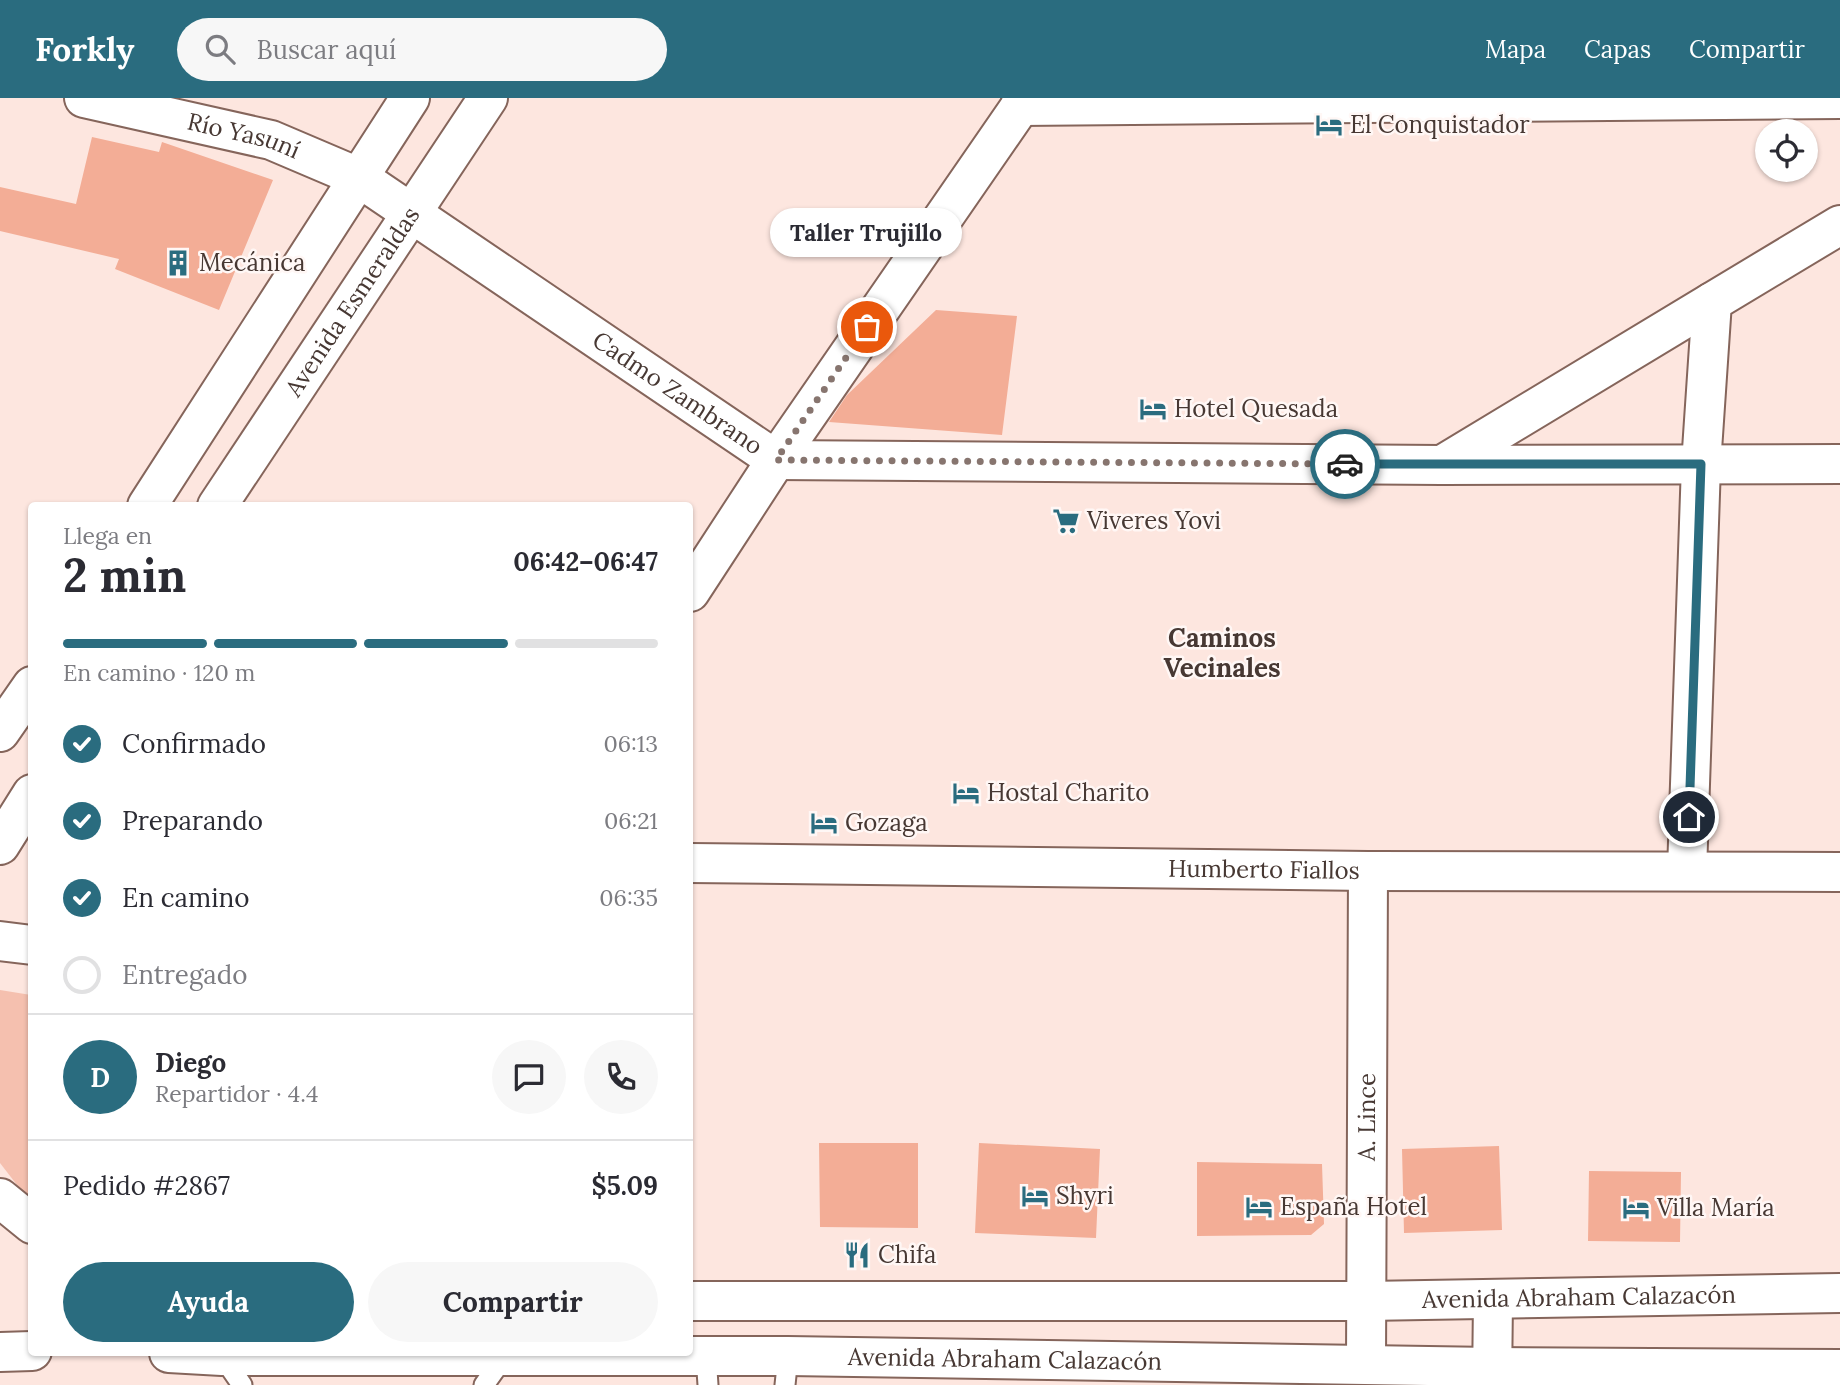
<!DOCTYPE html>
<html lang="es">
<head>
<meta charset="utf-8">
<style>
	body { margin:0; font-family:Lora,serif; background:#f7f7f7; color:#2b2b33; height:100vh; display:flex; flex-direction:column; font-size:26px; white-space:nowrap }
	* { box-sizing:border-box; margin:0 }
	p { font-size:23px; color:#7c7c81 }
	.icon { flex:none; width:38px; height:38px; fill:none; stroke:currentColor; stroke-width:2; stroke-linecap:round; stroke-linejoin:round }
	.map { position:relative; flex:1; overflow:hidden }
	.panel { position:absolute; left:28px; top:404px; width:665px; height:854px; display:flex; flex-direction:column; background:#fff; border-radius:7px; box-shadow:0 2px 5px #0004 }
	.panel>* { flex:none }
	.fabs { position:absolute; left:1755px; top:21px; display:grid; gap:14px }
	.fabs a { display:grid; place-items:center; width:63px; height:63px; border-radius:50%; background:#fff; box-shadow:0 2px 5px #0004; font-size:35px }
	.pin { position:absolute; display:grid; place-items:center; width:60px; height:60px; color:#fff; margin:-30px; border:4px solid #fff; border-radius:50%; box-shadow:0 2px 7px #0007 }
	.courier { position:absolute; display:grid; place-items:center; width:70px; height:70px; margin:-35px; border:5px solid #2a6c7f; border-radius:50%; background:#fff; color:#222; box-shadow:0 2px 9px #0007 }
	.bubble { position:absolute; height:49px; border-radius:24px; background:#fff; box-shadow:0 2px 5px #0004; font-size:23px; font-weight:700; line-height:49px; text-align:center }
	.overview em { font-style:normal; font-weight:700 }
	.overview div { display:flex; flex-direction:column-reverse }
	.overview { display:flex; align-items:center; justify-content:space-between; height:119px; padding:0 35px }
	h1 { font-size:46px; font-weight:700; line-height:52px }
	.bar { display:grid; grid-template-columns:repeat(4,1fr); gap:10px 7px; align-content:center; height:84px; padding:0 35px }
	.bar i { height:9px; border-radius:5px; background:#e1e1e2 }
	.bar .active { background:#2a6c7f }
	.bar p { grid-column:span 4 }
	.line { display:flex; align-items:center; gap:18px; padding:0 35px; border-top:2px solid #e1e1e2 }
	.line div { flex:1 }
	.round { display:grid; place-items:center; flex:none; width:74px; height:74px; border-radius:37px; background:#f7f7f7 }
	ol { padding:0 35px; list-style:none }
	li { display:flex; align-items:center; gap:21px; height:77px }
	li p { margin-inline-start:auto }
	li .icon { padding:7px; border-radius:50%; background:#2a6c7f; color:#fff; stroke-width:4 }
	li:last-child { color:#7c7c81 }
	li i { width:38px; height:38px; border:4px solid #e1e1e2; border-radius:50% }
	.primary-button { display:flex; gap:14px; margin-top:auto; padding:14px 35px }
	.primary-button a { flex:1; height:80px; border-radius:42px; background:#2a6c7f; color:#fff; font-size:28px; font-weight:700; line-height:80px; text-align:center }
	.primary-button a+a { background:#f7f7f7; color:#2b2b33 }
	header { display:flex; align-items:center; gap:42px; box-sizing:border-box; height:98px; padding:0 35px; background:#2a6c7f; color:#fff }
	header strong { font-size:33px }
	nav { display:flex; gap:38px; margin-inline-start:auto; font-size:24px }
	.search { width:490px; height:63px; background:#f7f7f7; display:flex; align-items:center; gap:18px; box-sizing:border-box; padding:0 24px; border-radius:38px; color:#7c7c81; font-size:26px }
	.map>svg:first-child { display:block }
	.green { fill:#f5c0af }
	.building { fill:#f3ad96 }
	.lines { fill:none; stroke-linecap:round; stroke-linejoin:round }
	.lane-casing { stroke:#85655b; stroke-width:23 }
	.street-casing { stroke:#85655b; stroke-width:42 }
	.secondary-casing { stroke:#85655b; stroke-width:42 }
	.primary-casing { stroke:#85655b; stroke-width:42 }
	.lane { stroke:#fff; stroke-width:19 }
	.street { stroke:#fff; stroke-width:38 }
	.secondary { stroke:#fff; stroke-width:38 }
	.primary { stroke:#fff; stroke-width:38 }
	.done { stroke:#87756f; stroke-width:7; stroke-dasharray:0 12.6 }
	.route { stroke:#2a6c7f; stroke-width:9 }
	.labels { text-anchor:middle; stroke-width:5; stroke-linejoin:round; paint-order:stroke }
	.poi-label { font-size:24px; fill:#473833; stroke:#fff7f5; text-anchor:start }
	.street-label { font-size:24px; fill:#473833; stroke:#fff7f5 }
	.neighbourhood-label { font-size:26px; font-weight:bold; fill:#473833; stroke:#fff7f5 }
</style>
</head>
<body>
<header>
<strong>Forkly</strong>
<div class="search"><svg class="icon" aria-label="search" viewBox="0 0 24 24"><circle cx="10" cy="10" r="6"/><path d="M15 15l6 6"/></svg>Buscar aquí</div>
<nav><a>Mapa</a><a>Capas</a><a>Compartir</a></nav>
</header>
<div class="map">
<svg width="1840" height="1287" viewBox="0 0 1840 1287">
	<rect width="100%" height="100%" fill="#fde6df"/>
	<path class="green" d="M0 892 31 897V1105L0 1065Z"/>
	<path class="building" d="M92 39 159 54 162 44 273 82 219 212 115 171 119 161 0 133V89L76 106Z
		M936 212 1017 218 1002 337 829 324 847 297Z
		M819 1045H918V1130L820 1129Z
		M979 1045 1100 1051 1096 1140 975 1135Z
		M1499 1048 1502 1132 1404 1135 1402 1051Z
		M1197 1064 1322 1066 1324 1126 1311 1137 1197 1138Z
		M1589 1073 1681 1074 1680 1144 1588 1143Z"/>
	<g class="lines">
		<g class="lane-casing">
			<path id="lane" d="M222 1258 242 1287
				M706 1258 708 1287
				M484 1287 504 1259
				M785 1287 788 1258"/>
		</g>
		<g class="street-casing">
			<g id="street">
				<path id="s1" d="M84 0 271 42 358 79 776 362 1442 367 1840 366"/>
				<path d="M1020 8 1840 1"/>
				<path d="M1442 367 1712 204"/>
				<path d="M690 494 776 362 1026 0"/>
				<path id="s2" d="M690 765 1368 773 1840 774"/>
				<path d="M1687 773 1701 367 1712 204 1840 127"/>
				<path d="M0 843 32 847"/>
				<path id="s3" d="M1366 1266 1368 773"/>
				<path d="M1492 1287 1493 1202"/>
			</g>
		</g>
		<g class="secondary-casing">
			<g id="secondary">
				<path d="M0 1100 32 1126"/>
				<path id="s4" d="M690 1203H1367L1840 1195"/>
				<path d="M0 1254 32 1253"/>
				<path id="s5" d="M169 1255 222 1258H788L1492 1269 1840 1271"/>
			</g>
		</g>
		<g class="primary-casing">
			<g id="primary">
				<path d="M147 408 410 0"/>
				<path id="s6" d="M217 408 488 0"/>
				<path d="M0 634 32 588"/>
				<path d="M0 747 32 696"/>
			</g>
		</g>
		<use href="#lane" class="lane"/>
		<use href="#street" class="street"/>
		<use href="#secondary" class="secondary"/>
		<use href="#primary" class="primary"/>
	</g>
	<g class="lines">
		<path class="done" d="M867 229 776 362 1345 366"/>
		<path class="route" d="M1345 366H1701L1689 719"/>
	</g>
	<defs>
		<g id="hotel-bare" transform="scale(2.1)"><path d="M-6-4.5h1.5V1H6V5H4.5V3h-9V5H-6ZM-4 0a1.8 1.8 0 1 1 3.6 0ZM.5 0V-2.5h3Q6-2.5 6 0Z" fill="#2a6c7f" stroke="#fff7f5" stroke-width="2.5" paint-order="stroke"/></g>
		<g id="building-bare" transform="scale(2.1)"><path d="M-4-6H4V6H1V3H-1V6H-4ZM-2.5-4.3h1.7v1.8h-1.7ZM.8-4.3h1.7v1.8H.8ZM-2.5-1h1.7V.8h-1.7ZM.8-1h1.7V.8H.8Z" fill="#2a6c7f" stroke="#fff7f5" stroke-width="2.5" paint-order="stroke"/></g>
		<g id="supermarket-bare" transform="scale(2.1)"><path d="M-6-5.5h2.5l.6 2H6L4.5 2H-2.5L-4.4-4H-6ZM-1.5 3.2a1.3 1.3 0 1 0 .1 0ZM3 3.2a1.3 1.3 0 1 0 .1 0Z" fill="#2a6c7f" stroke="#fff7f5" stroke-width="2.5" paint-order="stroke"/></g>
		<g id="restaurant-bare" transform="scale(2.1)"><path d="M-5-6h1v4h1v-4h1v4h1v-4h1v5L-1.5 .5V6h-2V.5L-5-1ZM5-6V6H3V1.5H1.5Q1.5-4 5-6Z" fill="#2a6c7f" stroke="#fff7f5" stroke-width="2.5" paint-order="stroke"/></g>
	</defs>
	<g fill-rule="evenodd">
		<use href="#hotel-bare" x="1329" y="27"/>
		<use href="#building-bare" x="178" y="165"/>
		<use href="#hotel-bare" x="1153" y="311"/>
		<use href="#supermarket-bare" x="1066" y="423"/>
		<use href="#hotel-bare" x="966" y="695"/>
		<use href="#hotel-bare" x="824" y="725"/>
		<use href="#hotel-bare" x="1035" y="1098"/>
		<use href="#hotel-bare" x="1259" y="1109"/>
		<use href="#hotel-bare" x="1636" y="1110"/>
		<use href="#restaurant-bare" x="857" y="1157"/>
	</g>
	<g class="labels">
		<g class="poi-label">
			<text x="1350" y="35">El Conquistador</text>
			<text x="199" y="173">Mecánica</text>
			<text x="1174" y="319">Hotel Quesada</text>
			<text x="1087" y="431">Viveres Yovi</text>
			<text x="987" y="703">Hostal Charito</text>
			<text x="845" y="733">Gozaga</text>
			<text x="1056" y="1106">Shyri</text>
			<text x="1280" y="1117">España Hotel</text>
			<text x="1657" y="1118">Villa María</text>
			<text x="878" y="1165">Chifa</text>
		</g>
		<g class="street-label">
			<text dy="8" stroke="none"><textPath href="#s1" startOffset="164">Río Yasuní</textPath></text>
			<text dy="8" stroke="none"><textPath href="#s6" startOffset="245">Avenida Esmeraldas</textPath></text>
			<text dy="8" stroke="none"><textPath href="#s1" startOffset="672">Cadmo Zambrano</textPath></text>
			<text dy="8" stroke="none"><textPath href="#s2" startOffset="574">Humberto Fiallos</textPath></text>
			<text dy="8" stroke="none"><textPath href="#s3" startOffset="247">A. Lince</textPath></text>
			<text dy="8" stroke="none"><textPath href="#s4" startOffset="889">Avenida Abraham Calazacón</textPath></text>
			<text dy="8" stroke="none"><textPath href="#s5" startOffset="836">Avenida Abraham Calazacón</textPath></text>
		</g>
		<g class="neighbourhood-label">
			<text x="1222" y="549">Caminos<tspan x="1222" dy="30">Vecinales</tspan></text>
		</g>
	</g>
</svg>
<div class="fabs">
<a><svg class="icon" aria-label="locate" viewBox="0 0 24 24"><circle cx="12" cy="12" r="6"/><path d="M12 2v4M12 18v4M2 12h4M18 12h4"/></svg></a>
</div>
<div class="pin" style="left:867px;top:229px;background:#ea580c"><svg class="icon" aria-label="bag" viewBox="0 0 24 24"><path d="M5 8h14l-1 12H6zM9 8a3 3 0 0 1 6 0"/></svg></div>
<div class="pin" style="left:1689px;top:719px;background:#1f2937"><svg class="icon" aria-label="home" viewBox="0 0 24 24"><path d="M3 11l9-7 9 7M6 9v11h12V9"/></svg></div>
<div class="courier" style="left:1345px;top:366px"><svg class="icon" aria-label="car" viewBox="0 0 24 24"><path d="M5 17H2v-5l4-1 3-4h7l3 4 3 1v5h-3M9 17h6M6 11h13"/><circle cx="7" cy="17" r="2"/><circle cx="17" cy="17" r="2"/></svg></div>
<div class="bubble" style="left:770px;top:110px;width:192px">Taller Trujillo</div>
<section class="panel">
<div class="overview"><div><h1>2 min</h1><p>Llega en</p></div><em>06:42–06:47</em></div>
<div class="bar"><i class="active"></i><i class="active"></i><i class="active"></i><i></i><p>En camino · 120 m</p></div>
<ol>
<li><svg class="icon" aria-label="check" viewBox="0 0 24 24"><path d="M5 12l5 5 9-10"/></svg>Confirmado<p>06:13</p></li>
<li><svg class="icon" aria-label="check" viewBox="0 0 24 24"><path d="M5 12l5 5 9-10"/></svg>Preparando<p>06:21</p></li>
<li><svg class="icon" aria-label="check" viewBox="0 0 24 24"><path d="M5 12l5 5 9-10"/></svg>En camino<p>06:35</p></li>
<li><i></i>Entregado</li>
</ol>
<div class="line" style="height:126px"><b class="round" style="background:#2a6c7f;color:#fff">D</b><div><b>Diego</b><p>Repartidor · 4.4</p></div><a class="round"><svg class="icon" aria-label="chat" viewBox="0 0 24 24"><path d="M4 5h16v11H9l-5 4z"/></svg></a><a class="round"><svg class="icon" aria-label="phone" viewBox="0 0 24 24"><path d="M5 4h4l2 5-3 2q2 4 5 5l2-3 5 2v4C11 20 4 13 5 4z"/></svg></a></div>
<div class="line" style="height:91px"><div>Pedido #2867</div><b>$5.09</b></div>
<div class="primary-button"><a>Ayuda</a><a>Compartir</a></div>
</section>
</div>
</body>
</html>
